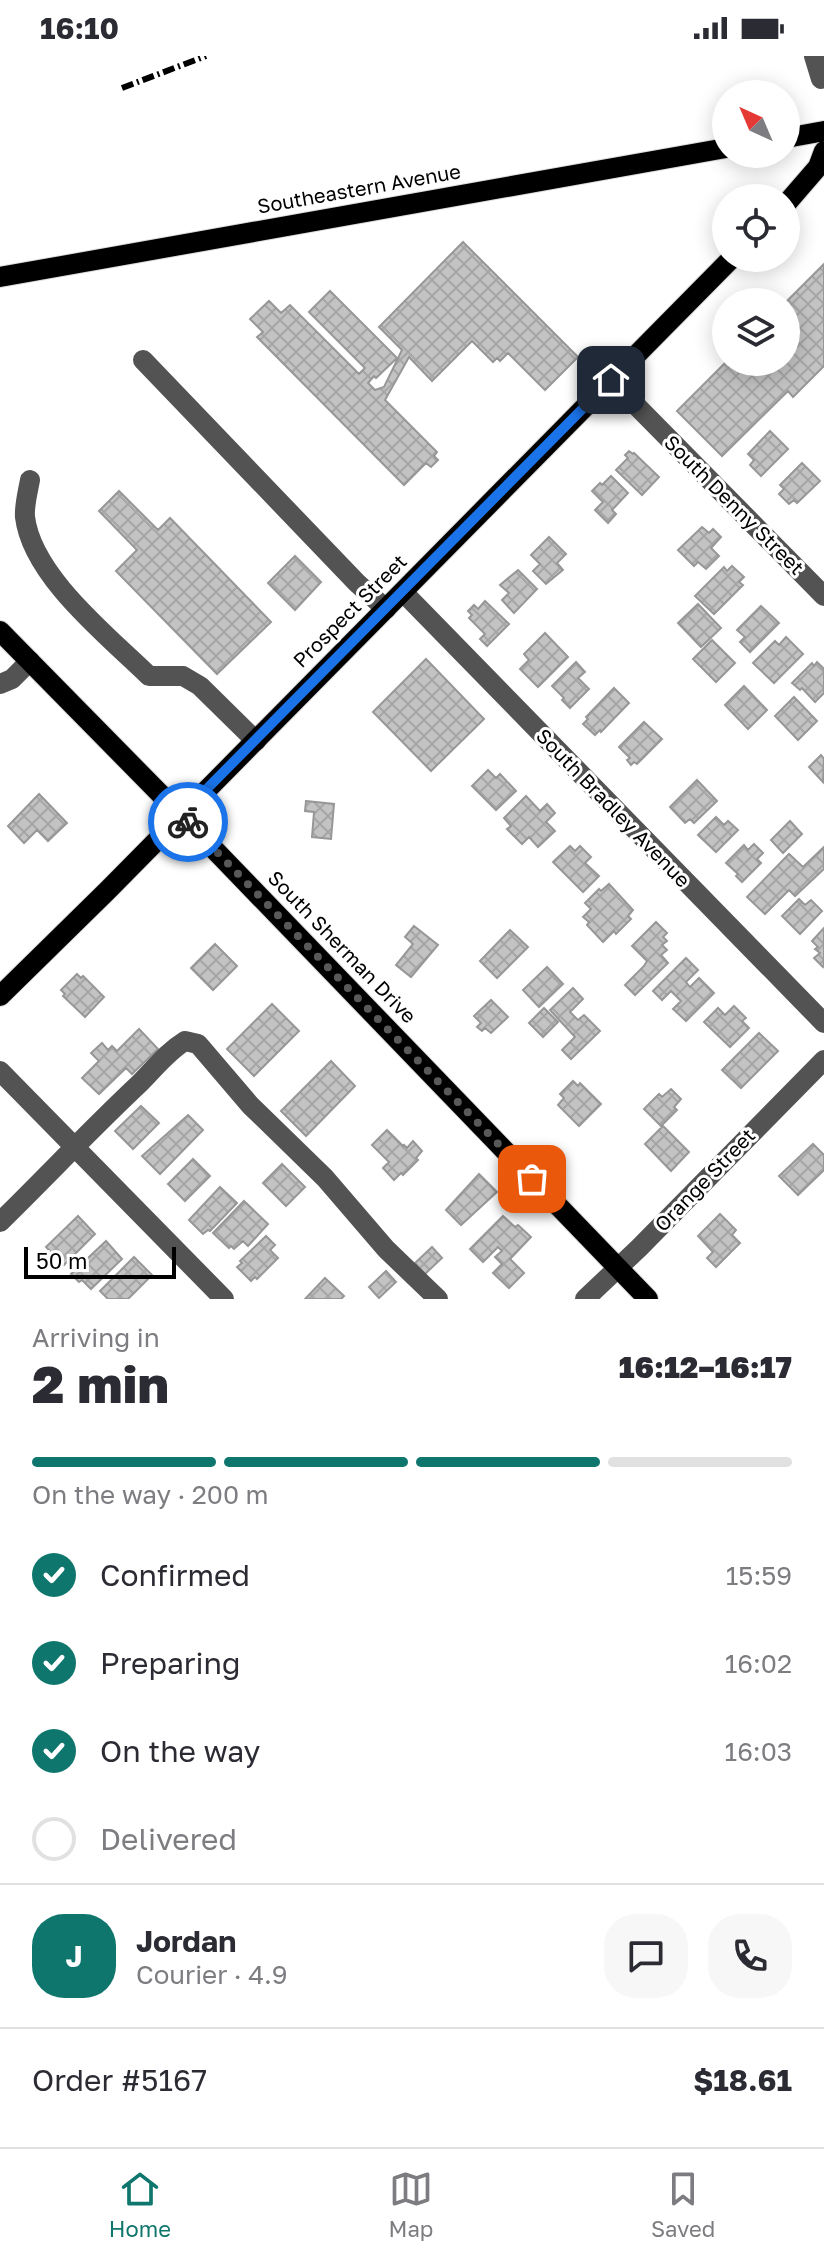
<!DOCTYPE html>
<html lang="en">
<head>
<meta charset="utf-8">
<style>
	body { margin:0; font-family:"Golos Text",sans-serif; background:#f7f7f7; color:#2b2b33; height:100vh; display:flex; flex-direction:column; font-size:30px; white-space:nowrap }
	* { box-sizing:border-box; margin:0 }
	p { font-size:26px; color:#7c7c81 }
	.icon { flex:none; width:44px; height:44px; fill:none; stroke:currentColor; stroke-width:2; stroke-linecap:round; stroke-linejoin:round }
	.map { position:relative; height:1243px; overflow:hidden }
	.side { display:flex; flex-direction:column; background:#fff; flex:1 }
	.side>* { flex:none }
	.needle { width:52px; rotate:316deg }
	.controls { position:absolute; left:712px; top:24px; display:grid; gap:16px }
	.controls a { display:grid; place-items:center; width:88px; height:88px; border-radius:50%; background:#fff; box-shadow:0 4px 20px #0003; font-size:40px }
	.scale { position:absolute; left:24px; bottom:20px; width:152px; box-sizing:border-box; padding-left:8px; border:4px solid #000; border-top:0; font-size:22px; line-height:28px; white-space:nowrap; color:#000; -webkit-text-stroke:6px #fff; paint-order:stroke }
	.pin { position:absolute; display:grid; place-items:center; width:68px; height:68px; color:#fff; margin:-34px; border-radius:16px; box-shadow:0 4px 12px #0006 }
	.courier { position:absolute; display:grid; place-items:center; width:80px; height:80px; margin:-40px; border:6px solid #1a73e8; border-radius:50%; background:#fff; color:#222; box-shadow:0 2px 10px #0007 }
	.summary em { font-style:normal; font-weight:800 }
	.summary div { display:flex; flex-direction:column-reverse }
	.summary { display:flex; align-items:center; justify-content:space-between; height:136px; padding:0 32px }
	h1 { font-size:52px; font-weight:800; line-height:60px }
	.bar { display:grid; grid-template-columns:repeat(4,1fr); gap:12px 8px; align-content:center; height:96px; padding:0 32px }
	.bar i { height:10px; border-radius:6px; background:#e1e1e2 }
	.bar .active { background:#0f766e }
	.bar p { grid-column:span 4 }
	.line { display:flex; align-items:center; gap:20px; padding:0 32px; border-top:2px solid #e1e1e2 }
	.line div { flex:1 }
	.round { display:grid; place-items:center; flex:none; width:84px; height:84px; border-radius:32px; background:#f7f7f7 }
	ol { padding:0 32px; list-style:none }
	li { display:flex; align-items:center; gap:24px; height:88px }
	li p { margin-inline-start:auto }
	li .icon { padding:8px; border-radius:50%; background:#0f766e; color:#fff; stroke-width:4 }
	li:last-child { color:#7c7c81 }
	li i { width:44px; height:44px; border:4px solid #e1e1e2; border-radius:50% }
	.status { display:flex; justify-content:space-between; align-items:center; height:56px; padding:0 40px; background:#fff; direction:ltr }
	.status svg { height:22px; fill:currentColor }
	.tabs { display:flex; justify-content:space-around; align-items:center; height:112px; border-top:2px solid #e1e1e2; background:#fff; font-size:22px; color:#7c7c81 }
	.tabs a { display:grid; justify-items:center; gap:4px }
	.tabs .active { color:#0f766e }
	.map>svg:first-child { display:block }
	.building { fill:url(#building-cross-hatch); stroke:#979797; stroke-width:2 }
	.lines { fill:none; stroke-linecap:round; stroke-linejoin:round }
	.major-casing { stroke:#dbdbdb; stroke-width:22 }
	.minor { stroke:#535353; stroke-width:20 }
	.major { stroke:#000; stroke-width:20 }
	.rail { stroke:#000; stroke-width:6; stroke-dasharray:12 4 2 4; stroke-linecap:butt }
	.done { stroke:#595959; stroke-width:8; stroke-dasharray:0 14.4 }
	.route { stroke:#1a73e8; stroke-width:10 }
	.labels { text-anchor:middle; stroke-width:6; stroke-linejoin:round; paint-order:stroke }
	.street-label { font-size:20px; fill:#000; stroke:#fff }
</style>
</head>
<body>
<div class="status"><b>16:10</b><svg viewBox="0 0 49 12"><path d="M0 12V9h3v3zM5 12V6h3v6zM10 12V3h3v9zM15 12V0h3v12zM26 1h20v11H26zM47 4h2v5h-2z"/></svg></div>
<div class="map">
<svg width="824" height="1243" viewBox="0 0 824 1243">
	<defs>
		<pattern id="building-cross-hatch" width="8" height="8" patternUnits="userSpaceOnUse" patternTransform="scale(2)"><rect width="8" height="8" fill="#c3c3c3"/><path d="M0 0l8 8M0 8l8-8" fill="none" stroke="#a6a6a6"/></pattern>
	</defs>
	<rect width="100%" height="100%" fill="#fff"/>
	<path class="building" d="M463 186 578 301 545 334 508 297 500 305 497 302 493 306 472 285 432 325 409 301 385 344 437 396 434 400 438 404 431 411 426 407 404 429 257 281 263 276 250 263 269 245 281 257 290 249 359 318 365 312 309 256 330 235 397 302 376 322 374 320 368 327 375 334 384 331 402 294 379 271Z
		M824 208V310L793 341 788 335 722 400 677 355 726 306H786V246Z
		M770 375 788 393 761 420 750 409 754 404 748 398Z
		M629 395 633 398 634 397 659 421 642 439 616 414 628 402 625 399Z
		M802 407 820 425 797 447 794 444 789 448 779 438 784 433 780 429Z
		M611 420 628 437 612 454 616 458 608 467 595 454 603 446 592 435 600 427 602 429Z
		M119 435 158 474 170 462 271 566 217 618 116 515 137 494 99 455Z
		M702 471 709 477 713 473 721 481 711 492 719 500 706 513 698 506 694 510 678 494Z
		M549 481 566 498 557 507 563 514 546 528 533 515 540 508 531 499Z
		M295 500 321 526 295 554 268 527Z
		M732 510 744 521 739 526 743 529 714 558 695 540 724 511 727 515Z
		M518 514 537 533 514 557 502 544 509 537 500 529Z
		M485 545 509 568 487 590 480 583 485 578 469 562 472 559 468 555 474 549 478 553Z
		M698 548 721 572 701 591 678 567Z
		M761 550 779 567 750 596 740 586 745 581 737 574Z
		M545 577 568 601 538 631 520 613 529 604 524 598Z
		M786 581 803 598 774 627 753 607 775 585 779 589Z
		M712 584 735 607 716 626 693 603Z
		M426 603 484 663 431 715 373 656Z
		M576 606 585 616 578 622 589 633 570 652 562 644 564 642 552 630Z
		M817 606 824 613V637L815 646 802 632 800 634 792 627 812 607 814 610Z
		M744 630 767 654 748 673 725 649Z
		M614 632 629 647 601 676 600 674 595 679 583 668 588 663 586 661Z
		M794 641 817 665 798 684 775 660Z
		M644 666 662 683 637 708 634 706 631 709 627 704 630 702 619 691Z
		M821 699 824 703 823 726 809 711Z
		M488 714 496 722 500 718 516 735 496 754 472 730Z
		M697 724 717 745 694 767 690 763 685 767 670 751Z
		M39 738 67 767 48 785 37 774 24 787 8 770Z
		M526 740 540 755 547 748 555 757 546 766 555 775 538 791 529 781 522 788 507 773 511 770 504 762Z
		M306 745 334 748 331 783 312 781 314 756 305 755Z
		M716 761 724 769 728 765 738 774 716 796 698 779Z
		M790 765 802 778 783 797 771 784Z
		M754 788 763 797 757 803 761 807 742 826 736 820 738 818 726 807 744 789 748 794Z
		M570 790 575 795 580 790 591 801 585 807 599 820 583 836 553 806Z
		M824 791V813L795 840 789 834 765 858 747 841 789 798 803 811Z
		M609 828 633 854 628 860 631 863 616 878 614 875 603 886 587 869 589 866 583 861 591 853 585 847 599 833 601 835Z
		M799 843 805 849 811 844 822 855 800 878 782 860Z
		M656 866 667 877 663 881 667 885 662 889 667 894 661 899 668 907 635 939 625 929 644 910 647 905 632 890Z
		M414 870 438 889 411 921 396 909 413 888 405 881Z
		M824 872V909L823 911 814 902 820 897 815 893 818 891 812 885Z
		M510 874 528 891 497 922 480 905Z
		M215 888 237 910 213 934 191 912Z
		M686 902 698 914 686 926 690 931 699 922 714 937 686 965 673 953 681 945 671 935 662 944 653 935Z
		M547 911 563 928 539 951 523 934Z
		M77 918 81 922 83 920 104 941 85 961 63 940 65 938 61 934Z
		M573 932 583 943 570 956 578 964 584 959 600 975 571 1003 562 994 575 981 550 954Z
		M491 944 508 961 491 977 485 972 482 975 477 971 481 967 474 960Z
		M272 948 299 975 254 1020 227 993Z
		M734 950 746 962 742 965 749 972 730 991 704 966 718 952 725 959Z
		M544 952 558 966 543 981 529 967Z
		M139 973 158 993 132 1018 126 1012 99 1038 82 1022 99 1005 91 997 102 987 108 994 112 990 117 995Z
		M759 977 778 995 741 1032 722 1014Z
		M331 1005 355 1030 306 1080 281 1055Z
		M573 1025 578 1030 580 1027 601 1048 579 1070 558 1049 564 1042 560 1038Z
		M671 1033 681 1043 674 1051 677 1054 661 1070 644 1053 659 1038 662 1041Z
		M141 1050 159 1067 133 1093 115 1075Z
		M188 1059 203 1074 160 1118 142 1100Z
		M663 1070 689 1096 671 1115 645 1088Z
		M387 1074 403 1090 404 1089 407 1092 413 1085 422 1095 416 1102 418 1104 403 1119 401 1117 394 1124 383 1112 389 1106 372 1089Z
		M813 1088 824 1099V1114L798 1139 779 1120Z
		M193 1103 210 1120 185 1145 168 1128Z
		M282 1108 305 1131 286 1150 263 1127Z
		M479 1118 497 1136 461 1169 446 1154Z
		M220 1131 237 1147 210 1175 208 1174 203 1178 189 1164Z
		M244 1145 268 1168 248 1190 243 1185 234 1193 231 1190 229 1192 213 1177Z
		M720 1158 736 1174 732 1179 740 1187 716 1211 707 1202 713 1196 698 1180Z
		M78 1160 95 1178 64 1209 46 1191Z
		M503 1160 515 1171 518 1169 531 1181 510 1203 524 1217 509 1232 493 1217 502 1208 495 1201 502 1195 498 1191 483 1206 470 1193Z
		M266 1180 275 1189 270 1194 278 1202 257 1223 255 1221 251 1225 237 1211 242 1207 240 1205Z
		M106 1185 122 1203 91 1233 82 1224 79 1226 71 1218Z
		M432 1191 442 1202 425 1218 415 1207Z
		M134 1201 152 1219 128 1243H108L100 1235Z
		M386 1215 396 1226 379 1242 369 1231Z
		M325 1222 344 1240 341 1243H305Z"/>
	<g class="lines">
		<g class="major-casing">
			<path id="major" d="M786 82 824 75
				M786 148 818 111 824 95
				M0 221 726 92
				M0 575 181 759 648 1243
				M0 940 108 834 732 202"/>
		</g>
		<path class="minor" d="M814 0 821 23
			M143 304 357 527 386 553
			M611 324 824 540
			M30 424C28 435 24 450 25 461 32 520 108 580 149 620H183L200 630 256 685
			M403 536 824 967
			M0 628 12 623 30 605
			M0 1015 224 1243
			M0 1166C47 1120 92 1072 140 1027 155 1012 167 996 185 985L198 988 250 1049 325 1122 386 1193 438 1243
			M585 1243 639 1192 824 1004"/>
		<use href="#major" class="major"/>
		<path class="rail" d="M122 32 206 0"/>
	</g>
	<g class="lines">
		<path class="done" d="M188 766 532 1123"/>
		<path class="route" d="M188 766 181 759 611 324"/>
	</g>
	<g class="labels">
		<g class="street-label">
			<text transform="translate(359 133) rotate(-10)" y="7">Southeastern Avenue</text>
			<text transform="translate(734 449) rotate(45)" y="7">South Denny Street</text>
			<text transform="translate(350 555) rotate(-45)" y="7">Prospect Street</text>
			<text transform="translate(613 752) rotate(46)" y="7">South Bradley Avenue</text>
			<text transform="translate(342 891) rotate(46)" y="7">South Sherman Drive</text>
			<text transform="translate(705 1124) rotate(-46)" y="7">Orange Street</text>
		</g>
	</g>
</svg>
<div class="controls">
<a><svg class="needle" viewBox="-14 -14 28 28"><path d="M0-13l5 13h-10z" fill="#e53935"/><path d="M0 13l5-13h-10z" fill="#7c7c81"/></svg></a>
<a><svg class="icon" aria-label="locate" viewBox="0 0 24 24"><circle cx="12" cy="12" r="6"/><path d="M12 2v4M12 18v4M2 12h4M18 12h4"/></svg></a>
<a><svg class="icon" aria-label="layers" viewBox="0 0 24 24"><path d="M12 4l9 5-9 5-9-5zM3 14l9 5 9-5"/></svg></a>
</div>
<div class="scale">50 m</div>
<div class="pin" style="left:532px;top:1123px;background:#ea580c"><svg class="icon" aria-label="bag" viewBox="0 0 24 24"><path d="M5 8h14l-1 12H6zM9 8a3 3 0 0 1 6 0"/></svg></div>
<div class="pin" style="left:611px;top:324px;background:#1f2937"><svg class="icon" aria-label="home" viewBox="0 0 24 24"><path d="M3 11l9-7 9 7M6 9v11h12V9"/></svg></div>
<div class="courier" style="left:188px;top:766px"><svg class="icon" aria-label="bike" viewBox="0 0 24 24"><circle cx="6" cy="16" r="4"/><circle cx="18" cy="16" r="4"/><path d="M6 16l4-8h5l3 8M10 8l3 8H6M13 5h3"/></svg></div>
</div>
<section class="side">
<div class="summary"><div><h1>2 min</h1><p>Arriving in</p></div><em>16:12–16:17</em></div>
<div class="bar"><i class="active"></i><i class="active"></i><i class="active"></i><i></i><p>On the way · 200 m</p></div>
<ol>
<li><svg class="icon" aria-label="check" viewBox="0 0 24 24"><path d="M5 12l5 5 9-10"/></svg>Confirmed<p>15:59</p></li>
<li><svg class="icon" aria-label="check" viewBox="0 0 24 24"><path d="M5 12l5 5 9-10"/></svg>Preparing<p>16:02</p></li>
<li><svg class="icon" aria-label="check" viewBox="0 0 24 24"><path d="M5 12l5 5 9-10"/></svg>On the way<p>16:03</p></li>
<li><i></i>Delivered</li>
</ol>
<div class="line" style="height:144px"><b class="round" style="background:#0f766e;color:#fff">J</b><div><b>Jordan</b><p>Courier · 4.9</p></div><a class="round"><svg class="icon" aria-label="chat" viewBox="0 0 24 24"><path d="M4 5h16v11H9l-5 4z"/></svg></a><a class="round"><svg class="icon" aria-label="phone" viewBox="0 0 24 24"><path d="M5 4h4l2 5-3 2q2 4 5 5l2-3 5 2v4C11 20 4 13 5 4z"/></svg></a></div>
<div class="line" style="height:104px"><div>Order #5167</div><b>$18.61</b></div>
</section>
<nav class="tabs">
<a class="active"><svg class="icon" aria-label="home" viewBox="0 0 24 24"><path d="M3 11l9-7 9 7M6 9v11h12V9"/></svg>Home</a>
<a><svg class="icon" aria-label="map" viewBox="0 0 24 24"><path d="M3 6l6-2 6 2 6-2v14l-6 2-6-2-6 2zM9 4v14M15 6v14"/></svg>Map</a>
<a><svg class="icon" aria-label="saved" viewBox="0 0 24 24"><path d="M7 4h10v16l-5-4-5 4z"/></svg>Saved</a>
</nav>
</body>
</html>
